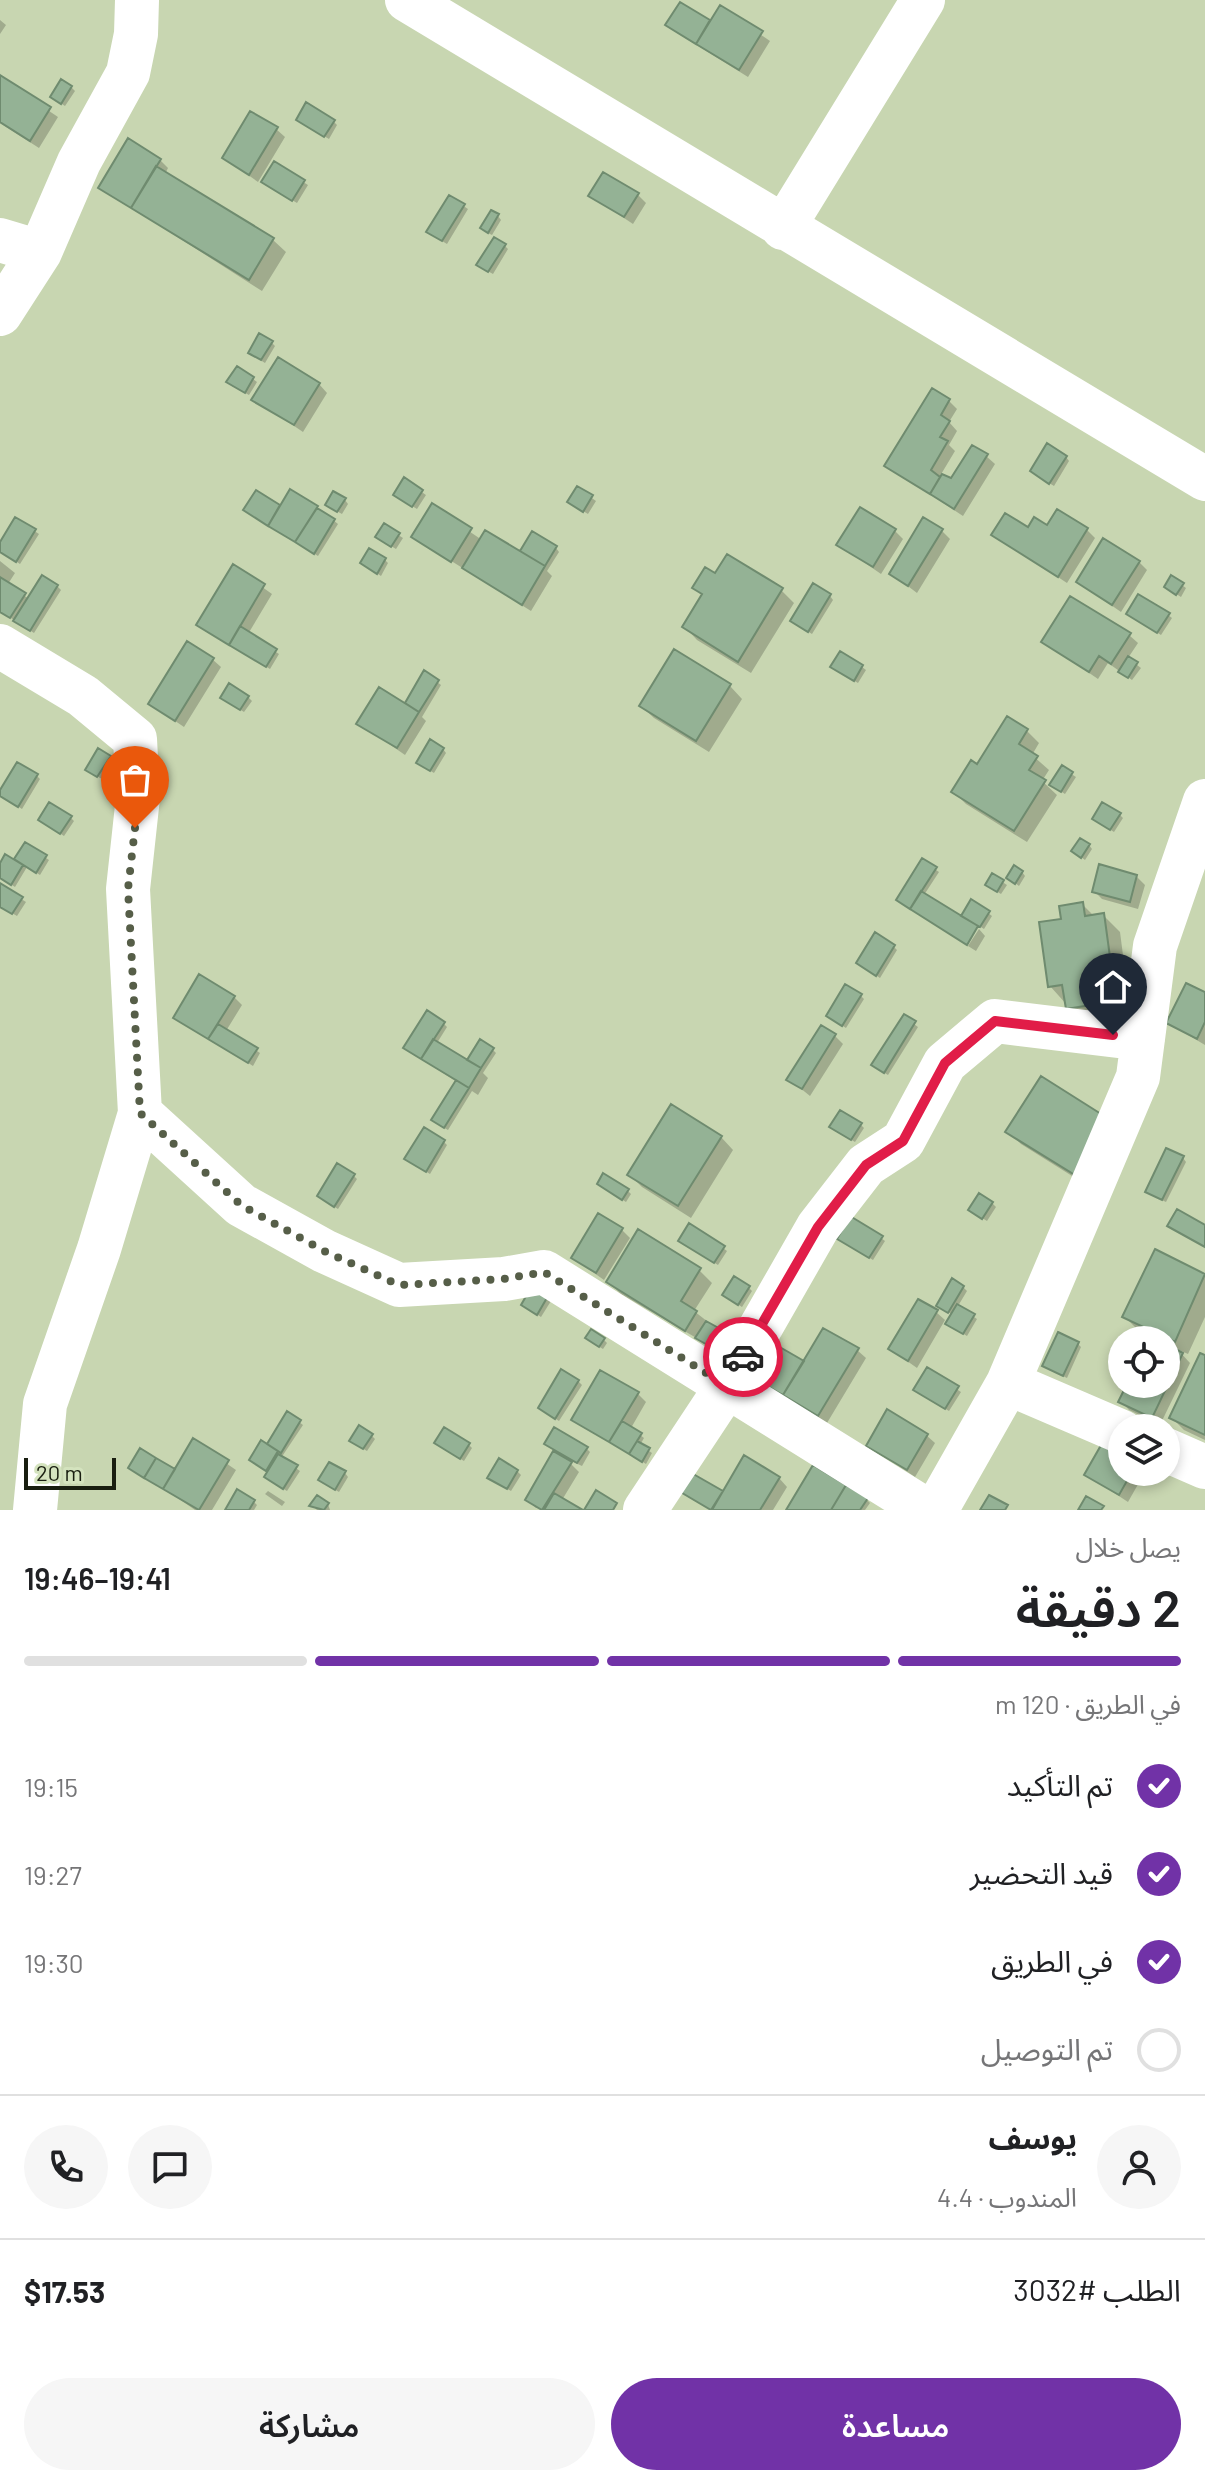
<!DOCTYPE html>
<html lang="ar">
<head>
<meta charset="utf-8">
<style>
	body { margin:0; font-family:Barlow,"Noto Sans Arabic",sans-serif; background:#f6f6f6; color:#202124; direction:rtl; height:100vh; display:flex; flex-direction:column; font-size:30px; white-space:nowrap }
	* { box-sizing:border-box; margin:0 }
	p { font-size:26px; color:#757577 }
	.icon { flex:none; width:44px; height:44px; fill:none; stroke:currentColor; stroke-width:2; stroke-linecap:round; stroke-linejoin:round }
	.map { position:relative; height:1510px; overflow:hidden; direction:ltr }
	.details { display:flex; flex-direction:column; background:#fff; flex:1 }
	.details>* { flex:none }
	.controls { position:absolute; left:1108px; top:1326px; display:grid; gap:16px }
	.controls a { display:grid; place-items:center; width:72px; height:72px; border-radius:50%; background:#fff; box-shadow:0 4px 12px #0003; font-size:40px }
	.scale { position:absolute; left:24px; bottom:20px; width:92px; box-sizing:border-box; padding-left:8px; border:4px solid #191e10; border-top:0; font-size:22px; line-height:28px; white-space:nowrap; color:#191e10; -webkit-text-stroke:6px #d4e3be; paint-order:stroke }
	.pin { position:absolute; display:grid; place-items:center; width:68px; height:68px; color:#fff; margin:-82px -34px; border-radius:50% 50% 50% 0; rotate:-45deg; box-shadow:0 0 8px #0007 }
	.pin .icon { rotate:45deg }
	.courier { position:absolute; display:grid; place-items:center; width:80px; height:80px; margin:-40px; border:6px solid #e11d48; border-radius:50%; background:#fff; color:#222; box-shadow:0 2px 10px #0007 }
	.summary em { font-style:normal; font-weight:600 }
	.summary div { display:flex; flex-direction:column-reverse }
	.summary { display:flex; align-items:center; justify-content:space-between; height:136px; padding:0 24px }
	h1 { font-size:52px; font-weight:600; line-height:60px }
	.bar { display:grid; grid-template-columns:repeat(4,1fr); gap:12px 8px; align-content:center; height:96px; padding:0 24px }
	.bar i { height:10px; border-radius:6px; background:#e0e0e0 }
	.bar .active { background:#7132a7 }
	.bar p { grid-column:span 4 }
	.line { display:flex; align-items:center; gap:20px; padding:0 24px; border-top:2px solid #e0e0e0 }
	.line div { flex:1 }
	.round { display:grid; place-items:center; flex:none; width:84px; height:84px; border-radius:42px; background:#f6f6f6 }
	ol { padding:0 24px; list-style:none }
	li { display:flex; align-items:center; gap:24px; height:88px }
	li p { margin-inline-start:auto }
	li .icon { padding:8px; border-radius:50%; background:#7132a7; color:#fff; stroke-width:4 }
	li:last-child { color:#757577 }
	li i { width:44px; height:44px; border:4px solid #e0e0e0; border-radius:50% }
	.action { display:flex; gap:16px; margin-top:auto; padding:16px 24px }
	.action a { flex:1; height:92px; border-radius:48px; background:#7132a7; color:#fff; font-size:32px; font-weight:600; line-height:92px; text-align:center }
	.action a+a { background:#f6f6f6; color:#202124 }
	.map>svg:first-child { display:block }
	.shadow { fill:#0003 }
	.building { fill:#94b295; stroke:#6f8b6f; stroke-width:2 }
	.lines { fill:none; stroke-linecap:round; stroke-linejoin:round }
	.minor { stroke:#fff; stroke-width:44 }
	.done { stroke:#565e48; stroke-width:8; stroke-dasharray:0 14.4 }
	.route { stroke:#e11d48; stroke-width:10 }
</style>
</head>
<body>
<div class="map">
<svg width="1205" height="1510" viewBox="0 0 1205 1510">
	<rect width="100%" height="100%" fill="#c8d6b1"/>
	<path class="shadow" d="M720 7 770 41 748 77 671 29 710 24Z
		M0 20 6 25 0 34Z
		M0 78 58 117 39 148 0 123Z
		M71 87 75 91 65 106 56 100Z
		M333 121 337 125 329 139 302 123Z
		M276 129 285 137 258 182 224 158Z
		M160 160 168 168 165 174 273 240 286 252 262 291 101 188Z
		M274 164 308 185 297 203 267 185Z
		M638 195 646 203 633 224 591 196Z
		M450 197 468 209 447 244 432 235Z
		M498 216 501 220 492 235 486 232Z
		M505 246 508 249 493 274 482 268Z
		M272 343 275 346 265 363 254 356Z
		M238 368 257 382 249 395 232 386Z
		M319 384 327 393 303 432 254 399Z
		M949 401 957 409 949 422 957 431 949 445 955 451 940 476 951 481 986 456 995 464 963 516 887 466Z
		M1066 457 1069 461 1054 486 1036 475Z
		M404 480 426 495 417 509 399 498Z
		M578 488 596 501 588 514 573 505Z
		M345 500 348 504 342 514 331 508Z
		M279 506 317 507 338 524 318 556 245 510Z
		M432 506 482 540 521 554 556 548 559 552 547 571 552 576 531 611 413 537Z
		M16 519 39 534 20 564 0 551Z
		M384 526 403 538 396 549 381 540Z
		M1048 528 1087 530 1095 538 1067 583 994 535Z
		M895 531 903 539 881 574 839 545Z
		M942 531 950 539 917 593 892 574Z
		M385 560 388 563 381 576 366 566Z
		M0 561 15 573 8 584 29 599 57 586 61 590 34 633 0 611Z
		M1139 562 1147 570 1121 612 1078 582Z
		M234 567 272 594 248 634 279 654 270 669 199 625Z
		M716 576 781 590 794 603 751 673 697 640 685 627 703 597 695 588Z
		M1172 578 1186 588 1181 597 1170 590Z
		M830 596 833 600 812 634 796 624Z
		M1168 615 1172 618 1161 635 1132 617Z
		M1129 635 1138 643 1128 658 1141 668 1132 680 1108 663 1098 679 1044 642Z
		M212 659 221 667 184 727 150 704Z
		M862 667 866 670 858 683 836 670Z
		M425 673 441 685 422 717 426 721 405 755 359 723 405 705Z
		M730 686 742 699 709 752 654 718 641 706Z
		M248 697 252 701 244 712 226 701Z
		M1026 730 1039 743 1032 755 1049 770 1042 781 1057 795 1027 842 966 804 954 792Z
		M443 749 446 753 434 773 422 766Z
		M110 757 113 761 102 779 91 773Z
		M1062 768 1076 777 1065 794 1051 785Z
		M37 776 40 779 22 809 0 795Z
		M1120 815 1123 818 1114 832 1098 822Z
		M71 818 74 821 64 836 44 823Z
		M26 845 49 860 40 875 27 867 15 887 0 877V867L15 862Z
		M1089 845 1092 849 1085 860 1077 854Z
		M923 861 939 872 924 895 962 918 988 913 992 916 984 929 976 924 965 944 916 912Z
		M1022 872 1025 876 1019 886 1012 881Z
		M993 876 1007 885 1001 894 991 888Z
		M1136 876 1145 885 1138 909 1102 899 1094 891Z
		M1 886 26 902 17 916 0 906Z
		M1082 904 1094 916 1103 915 1120 932 1131 1017 1084 1024 1050 986 1064 921Z
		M979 929 985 936 976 951 968 946Z
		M894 947 897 950 880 978 862 966Z
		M1205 995V1045L1168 1023Z
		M861 996 864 999 846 1028 832 1019Z
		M234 997 242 1005 226 1031 260 1053 253 1066 176 1017Z
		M904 1017 918 1027 888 1075 878 1069Z
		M443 1023 447 1027 437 1043 468 1063 492 1049 496 1053 483 1073 488 1078 478 1095 472 1091 448 1130 437 1124 457 1082 409 1051Z
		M835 1036 843 1044 810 1096 789 1079Z
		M1108 1121 1088 1186 1021 1144 1008 1131Z
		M860 1124 864 1128 855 1142 835 1130Z
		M721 1137 733 1150 691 1218 642 1187 630 1175Z
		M444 1142 447 1145 430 1174 410 1162Z
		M1183 1158 1186 1162 1166 1202 1151 1195 1147 1191Z
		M354 1176 357 1179 338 1209 323 1200Z
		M603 1187 628 1191 631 1194 626 1202Z
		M992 1203 996 1207 987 1221 974 1213Z
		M622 1230 630 1238 604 1280 573 1258Z
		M881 1238 885 1241 873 1260 843 1242Z
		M684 1244 723 1248 727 1251 718 1265Z
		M1155 1252 1205 1276V1317L1188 1354 1177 1349 1190 1363 1160 1425 1129 1410 1121 1401 1129 1384H1166V1340L1137 1329 1124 1316Z
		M699 1270 712 1283 694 1311 726 1336 717 1350 621 1294 608 1282Z
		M748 1287 752 1291 742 1307 728 1298Z
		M963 1287 967 1291 958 1306 977 1319 967 1336 952 1327 953 1315 942 1309Z
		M547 1298 551 1301 541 1317 527 1308Z
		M936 1312 945 1320 917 1368 890 1349Z
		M603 1339 607 1343 603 1349 591 1342Z
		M1078 1344 1081 1347 1067 1378 1048 1369Z
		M857 1350 866 1358 827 1423 773 1391 804 1364Z
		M1205 1358V1440L1184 1430 1171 1417Z
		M927 1370 961 1392 949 1411 919 1393Z
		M578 1381 582 1385 559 1421 544 1411Z
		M638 1394 646 1402 631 1428 644 1438 640 1445 652 1453 646 1464 573 1419Z
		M299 1422 303 1425 281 1458 300 1471 287 1491 270 1481 269 1473 255 1463 267 1447Z
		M371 1435 375 1439 367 1451 355 1444Z
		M926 1435 935 1443 915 1477 868 1445Z
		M194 1441 236 1470 212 1510H195L165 1489Z
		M468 1444 472 1448 464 1461 440 1447Z
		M586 1448 590 1452 582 1466 565 1458 579 1472 562 1500 579 1510 536 1508 527 1499 556 1451Z
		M517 1471 521 1475 511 1491 493 1481Z
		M1145 1472 1128 1502 1087 1475 1122 1472Z
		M345 1473 348 1477 339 1492 324 1483Z
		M689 1474 723 1494 779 1478 787 1487 773 1510H712L683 1493Z
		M268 1491 285 1502 282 1506 265 1494Z
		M866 1499 870 1503 865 1510H789Z
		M254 1502 257 1505 254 1510H227Z
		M328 1504 330 1510H317L312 1505Z"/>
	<path class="building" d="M680 2 710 20 696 44 665 25Z
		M720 5 763 31 739 70 696 44Z
		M0 75 51 107 30 141 0 122Z
		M61 79 72 86 61 104 50 97Z
		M306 102 335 120 324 137 296 120Z
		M250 111 278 127 249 175 222 158Z
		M128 138 161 159 131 208 98 188Z
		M274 161 305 180 292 201 261 182Z
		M156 166 274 238 249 280 131 208Z
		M603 172 639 193 624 217 588 196Z
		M449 195 465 204 442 241 426 232Z
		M491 210 499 214 488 233 480 228Z
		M494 237 506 244 488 272 476 265Z
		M259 333 273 341 261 360 248 353Z
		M278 357 320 383 294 425 251 400Z
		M237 366 254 377 245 393 226 382Z
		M932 388 950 399 941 415 950 421 940 437 948 441 931 470 940 477 930 494 884 466Z
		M1047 443 1067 456 1049 484 1030 471Z
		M972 445 988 454 954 509 930 494 942 474 951 478Z
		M404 477 423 490 412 507 393 495Z
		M577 486 593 495 583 512 567 502Z
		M290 489 318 506 295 542 268 526Z
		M256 490 280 505 268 526 243 510Z
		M333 491 346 498 337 512 325 505Z
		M432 503 472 528 451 562 411 537Z
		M860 507 896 529 873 567 836 545Z
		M317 508 335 519 314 554 295 542Z
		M1057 509 1088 528 1058 577 991 535 1005 513 1028 527 1034 517 1047 525Z
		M15 517 36 529 16 562 0 552V542Z
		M923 517 943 529 908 586 889 574Z
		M384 523 400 533 391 547 375 537Z
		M485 530 545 566 522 605 462 568Z
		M532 531 557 546 545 566 520 551Z
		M1103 538 1140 561 1112 605 1076 582Z
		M369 548 386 558 377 574 360 563Z
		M727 554 783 588 738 662 682 627 702 594 692 588 705 567 715 573Z
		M233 564 265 584 229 645 196 625Z
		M42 575 58 585 30 631 13 621Z
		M1171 575 1184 583 1176 595 1164 587Z
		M0 577 26 593 10 618 0 612Z
		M813 583 831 594 808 632 790 621Z
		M1138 594 1170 613 1157 633 1126 614Z
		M1070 596 1131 633 1111 664 1099 656 1089 672 1041 642Z
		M240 626 277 649 266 667 229 645Z
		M187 641 214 658 175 721 148 704Z
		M674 649 731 684 696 741 639 706Z
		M840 651 863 665 854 681 830 667Z
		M1128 656 1138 662 1128 678 1118 672Z
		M424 670 439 680 419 712 405 703Z
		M229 683 249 696 240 710 220 698Z
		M379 687 419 712 397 748 356 724Z
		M1007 716 1028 729 1019 744 1038 756 1029 770 1046 780 1014 831 951 792 971 760 977 764Z
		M430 739 444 748 430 771 416 763Z
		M98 748 111 756 97 777 85 770Z
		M17 762 38 774 18 807 0 796V790Z
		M1062 765 1073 772 1061 792 1049 785Z
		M49 802 72 816 60 834 38 820Z
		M1102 802 1121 813 1110 830 1092 819Z
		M1080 838 1090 844 1081 858 1071 851Z
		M25 842 47 855 36 873 14 859Z
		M5 854 23 865 11 885 0 878V863Z
		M922 858 937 867 910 909 896 900Z
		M1099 864 1137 875 1130 902 1092 892Z
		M1014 865 1023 871 1015 884 1006 878Z
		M992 873 1004 880 997 892 985 885Z
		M0 883 23 897 12 914 0 907Z
		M921 891 978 926 967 945 910 909Z
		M971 899 990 911 980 927 961 916Z
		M1083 902 1085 916 1104 913 1116 1001 1066 1009 1062 985 1048 987 1039 922 1061 919 1059 906Z
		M875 932 895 945 876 976 856 963Z
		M199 974 235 996 208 1039 173 1018Z
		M1186 983 1205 992V1022L1197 1039 1166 1023Z
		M845 984 862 994 842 1026 826 1016Z
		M427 1010 445 1022 421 1059 403 1048Z
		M904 1014 916 1021 884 1073 871 1065Z
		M218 1024 258 1048 248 1063 208 1039Z
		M821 1025 836 1034 802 1089 786 1080Z
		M433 1039 481 1068 469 1088 421 1059Z
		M480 1039 494 1048 481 1068 467 1060Z
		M1041 1076 1109 1119 1075 1175 1005 1132Z
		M456 1080 469 1088 444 1128 431 1120Z
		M671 1104 722 1136 678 1206 627 1175Z
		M840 1110 862 1123 851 1140 829 1127Z
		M424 1127 445 1140 426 1172 404 1159Z
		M1166 1148 1184 1156 1162 1200 1145 1192Z
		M337 1163 355 1174 334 1207 317 1196Z
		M603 1173 629 1189 622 1200 597 1184Z
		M979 1193 993 1202 982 1219 968 1210Z
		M1177 1209 1205 1225V1247L1167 1226Z
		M598 1213 623 1228 596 1273 571 1258Z
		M850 1216 883 1236 869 1258 837 1239Z
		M689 1223 725 1246 714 1263 678 1241Z
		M638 1229 701 1268 681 1301 697 1311 685 1331 606 1282Z
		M1155 1249 1205 1274 1175 1342 1122 1317Z
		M734 1276 750 1286 738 1305 722 1295Z
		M952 1278 964 1286 948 1313 936 1306Z
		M532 1286 548 1296 537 1315 521 1305Z
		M918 1299 938 1310 908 1361 888 1349Z
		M957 1304 975 1314 963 1334 945 1324Z
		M706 1321 724 1331 713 1348 695 1338Z
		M823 1328 859 1348 818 1416 783 1395Z
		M591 1329 605 1338 599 1347 585 1338Z
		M1058 1332 1079 1342 1063 1376 1042 1366Z
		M771 1342 804 1361 783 1395 751 1377Z
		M1166 1344 1183 1353 1152 1418 1118 1402 1127 1384H1166Z
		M1200 1353 1205 1355V1435L1169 1418Z
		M927 1367 959 1386 945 1409 913 1390Z
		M561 1369 579 1380 555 1419 538 1408Z
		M600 1370 639 1392 609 1442 571 1420Z
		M887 1409 928 1434 907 1470 866 1446Z
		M287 1411 301 1420 281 1453 267 1444Z
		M622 1421 642 1433 629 1454 609 1442Z
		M359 1425 373 1434 363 1449 349 1441Z
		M444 1427 470 1443 460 1459 434 1443Z
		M554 1427 588 1447 577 1463 544 1444Z
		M193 1438 229 1460 199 1510 163 1489Z
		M261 1440 278 1451 266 1471 249 1460Z
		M1104 1440 1122 1451V1472H1132L1119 1495 1084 1475Z
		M637 1441 650 1448 642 1462 629 1454Z
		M140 1448 156 1458 144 1478 128 1468Z
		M553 1451 572 1462 542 1510 525 1500Z
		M278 1454 298 1465 283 1489 264 1477Z
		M744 1455 780 1477 760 1510H712Z
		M156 1458 175 1469 163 1489 144 1478Z
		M499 1458 518 1470 507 1489 487 1478Z
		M329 1462 346 1471 335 1490 318 1480Z
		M813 1465 846 1485 831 1510H786Z
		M688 1471 723 1491 711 1510 677 1490Z
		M846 1485 868 1498 860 1510H831Z
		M237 1489 255 1500 249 1510H225Z
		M596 1490 617 1503 613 1510H584Z
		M554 1493 583 1510H544Z
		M317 1495 329 1503 324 1510 309 1506Z
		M989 1495 1008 1505 1005 1510H980Z
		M1086 1496 1104 1506 1101 1510H1078Z"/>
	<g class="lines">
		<path class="minor" d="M407 0 1205 479
			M783 228 923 0
			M0 240 40 252
			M0 314 40 252 79 162 128 73 136 34 137 0
			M0 646 83 696 135 739 138 797 128 889 140 1113 99 1249 45 1404 35 1510
			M140 1113 241 1205 324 1251 399 1285 504 1279 544 1272 926 1510
			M1008 1383 1122 1432
			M1166 1450 1205 1467
			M645 1510 727 1386 818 1227 866 1165 903 1141 945 1063 995 1021 1143 1039
			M936 1510 1008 1383 1138 1077 1155 946 1205 801"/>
	</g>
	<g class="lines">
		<path class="done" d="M135 828 128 889 140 1113 241 1205 324 1251 399 1285 504 1279 544 1272 727 1386 743 1357"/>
		<path class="route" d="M743 1357 818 1227 866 1165 903 1141 945 1063 995 1021 1113 1035"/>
	</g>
</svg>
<div class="controls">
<a><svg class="icon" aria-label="locate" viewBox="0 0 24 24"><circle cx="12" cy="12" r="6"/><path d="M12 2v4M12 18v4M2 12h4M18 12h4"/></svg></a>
<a><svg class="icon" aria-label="layers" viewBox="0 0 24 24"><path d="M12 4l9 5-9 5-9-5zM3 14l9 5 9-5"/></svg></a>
</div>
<div class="scale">20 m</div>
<div class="pin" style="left:135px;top:828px;background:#ea580c"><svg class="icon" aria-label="bag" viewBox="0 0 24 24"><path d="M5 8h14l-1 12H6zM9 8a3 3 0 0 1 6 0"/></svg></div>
<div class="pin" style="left:1113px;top:1035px;background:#1f2937"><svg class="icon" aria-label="home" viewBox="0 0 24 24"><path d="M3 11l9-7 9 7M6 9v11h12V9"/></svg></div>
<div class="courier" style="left:743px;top:1357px"><svg class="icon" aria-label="car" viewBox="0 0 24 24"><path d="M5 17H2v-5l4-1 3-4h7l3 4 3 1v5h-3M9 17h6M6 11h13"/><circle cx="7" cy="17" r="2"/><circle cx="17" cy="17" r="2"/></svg></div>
</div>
<section class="details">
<div class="summary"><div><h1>2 دقيقة</h1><p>يصل خلال</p></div><em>19:41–19:46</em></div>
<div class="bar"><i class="active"></i><i class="active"></i><i class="active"></i><i></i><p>في الطريق · 120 m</p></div>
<ol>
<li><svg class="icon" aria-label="check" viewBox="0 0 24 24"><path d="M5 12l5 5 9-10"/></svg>تم التأكيد<p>19:15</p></li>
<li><svg class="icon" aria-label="check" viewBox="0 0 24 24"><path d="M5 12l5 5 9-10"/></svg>قيد التحضير<p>19:27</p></li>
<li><svg class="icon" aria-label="check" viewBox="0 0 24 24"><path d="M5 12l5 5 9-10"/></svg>في الطريق<p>19:30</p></li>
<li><i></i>تم التوصيل</li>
</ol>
<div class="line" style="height:144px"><a class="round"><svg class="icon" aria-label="person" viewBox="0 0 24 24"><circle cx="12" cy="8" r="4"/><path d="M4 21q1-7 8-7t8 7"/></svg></a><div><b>يوسف</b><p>المندوب · 4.4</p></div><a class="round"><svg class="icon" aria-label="chat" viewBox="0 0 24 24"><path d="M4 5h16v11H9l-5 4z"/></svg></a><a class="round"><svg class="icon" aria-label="phone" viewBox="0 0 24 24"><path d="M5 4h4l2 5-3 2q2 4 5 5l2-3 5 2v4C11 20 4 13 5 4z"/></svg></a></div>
<div class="line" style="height:104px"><div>الطلب #3032</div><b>$17.53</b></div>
<div class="action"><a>مساعدة</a><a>مشاركة</a></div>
</section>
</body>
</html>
